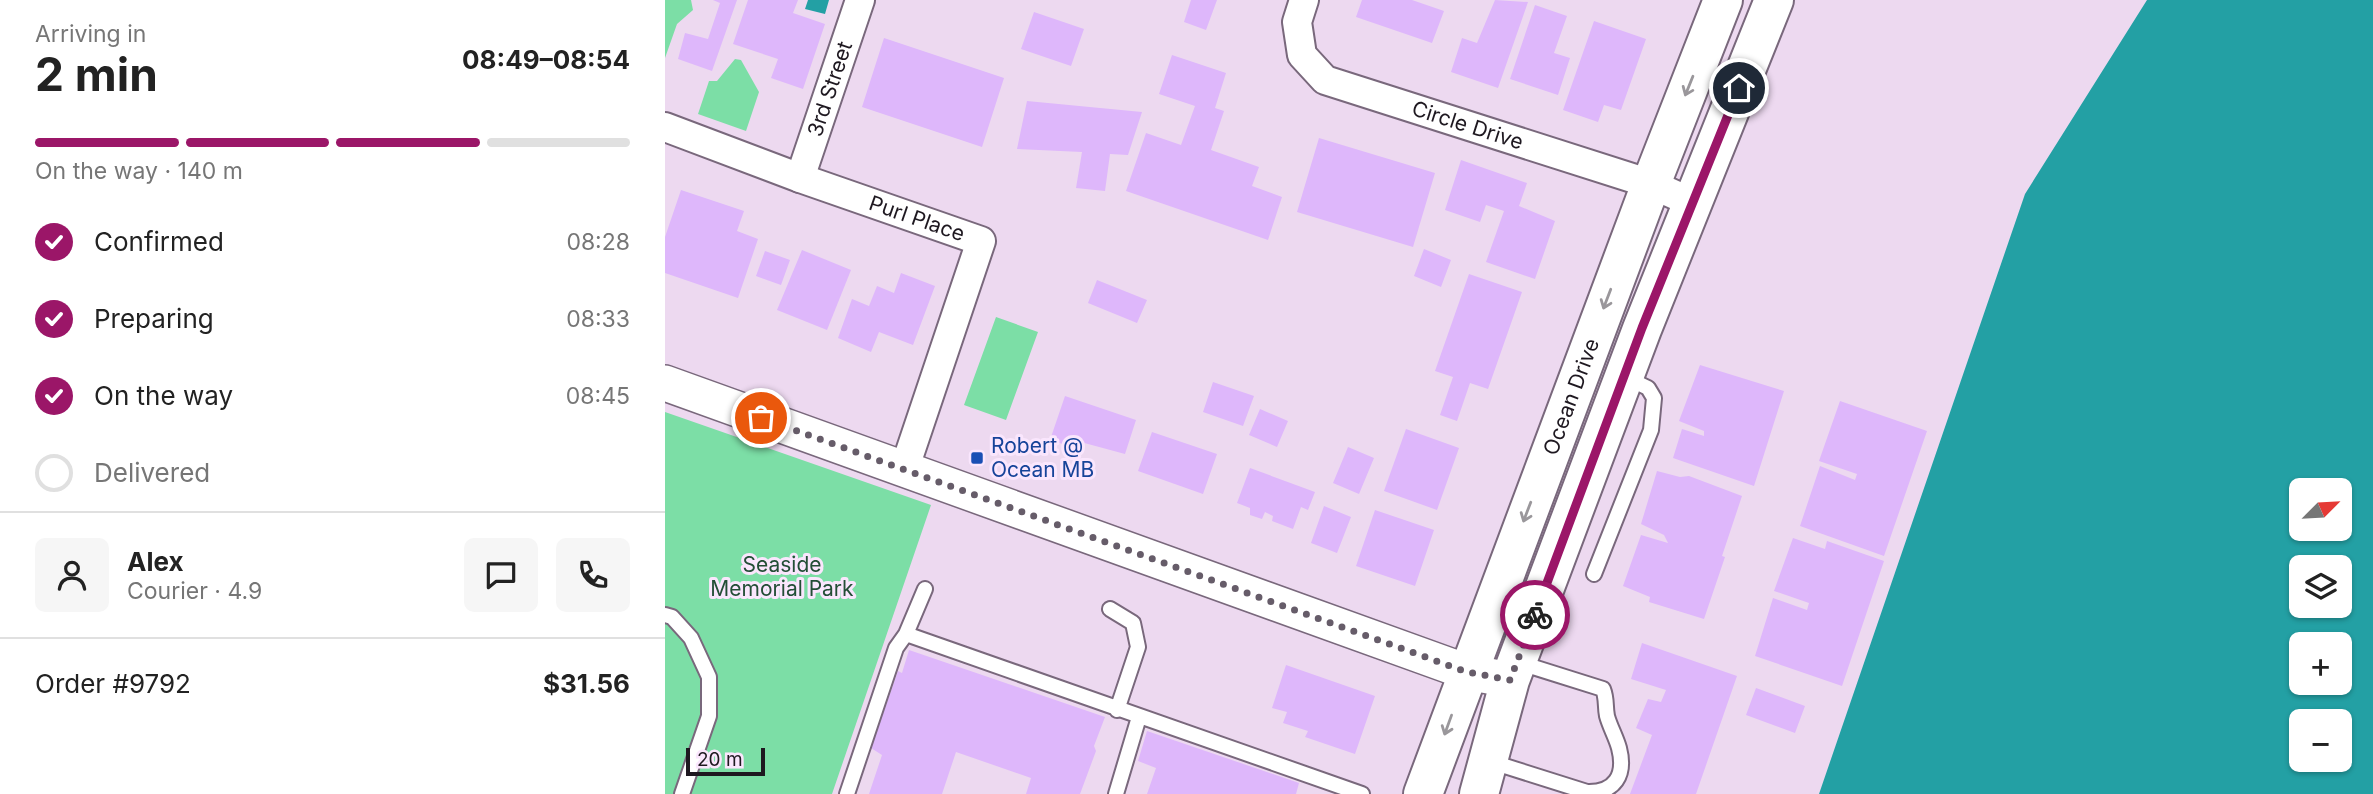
<!DOCTYPE html>
<html lang="en">
<head>
<meta charset="utf-8">
<style>
	body { margin:0; font-family:Inter,sans-serif; background:#f6f6f6; color:#222; height:100vh; display:flex; flex-direction:column; font-size:26px; white-space:nowrap }
	* { box-sizing:border-box; margin:0 }
	p { font-size:23px; color:#767676 }
	.icon { flex:none; width:38px; height:38px; fill:none; stroke:currentColor; stroke-width:2; stroke-linecap:round; stroke-linejoin:round }
	.map { position:relative; flex:1; overflow:hidden }
	.panel { display:flex; flex-direction:column; background:#fff; width:665px }
	.panel>* { flex:none }
	.needle { width:46px; rotate:66deg }
	.tools { position:absolute; left:1624px; top:478px; display:grid; gap:14px }
	.tools a { display:grid; place-items:center; width:63px; height:63px; border-radius:10px; background:#fff; box-shadow:0 2px 5px #0004; font-size:35px }
	.scale { position:absolute; left:21px; bottom:18px; width:79px; box-sizing:border-box; padding-left:7px; border:4px solid #1e1820; border-top:0; font-size:19px; line-height:24px; white-space:nowrap; color:#1e1820; -webkit-text-stroke:5px #fae6fd; paint-order:stroke }
	.pin { position:absolute; display:grid; place-items:center; width:60px; height:60px; color:#fff; margin:-30px; border:4px solid #fff; border-radius:50%; box-shadow:0 2px 7px #0007 }
	.courier { position:absolute; display:grid; place-items:center; width:70px; height:70px; margin:-35px; border:5px solid #9b1668; border-radius:50%; background:#fff; color:#222; box-shadow:0 2px 9px #0007 }
	.overview em { font-style:normal; font-weight:700 }
	.overview div { display:flex; flex-direction:column-reverse }
	.overview { display:flex; align-items:center; justify-content:space-between; height:119px; padding:0 35px }
	h1 { font-size:46px; font-weight:700; line-height:52px }
	.bar { display:grid; grid-template-columns:repeat(4,1fr); gap:10px 7px; align-content:center; height:84px; padding:0 35px }
	.bar i { height:9px; border-radius:5px; background:#e0e0e0 }
	.bar .active { background:#9b1668 }
	.bar p { grid-column:span 4 }
	.line { display:flex; align-items:center; gap:18px; padding:0 35px; border-top:2px solid #e0e0e0 }
	.line div { flex:1 }
	.round { display:grid; place-items:center; flex:none; width:74px; height:74px; border-radius:10px; background:#f6f6f6 }
	ol { padding:0 35px; list-style:none }
	li { display:flex; align-items:center; gap:21px; height:77px }
	li p { margin-inline-start:auto }
	li .icon { padding:7px; border-radius:50%; background:#9b1668; color:#fff; stroke-width:4 }
	li:last-child { color:#767676 }
	li i { width:38px; height:38px; border:4px solid #e0e0e0; border-radius:50% }
	main { display:flex; flex:1; min-height:0 }
	.map>svg:first-child { display:block }
	.green { fill:#7cdea6 }
	.water { fill:#23a0a4; fill-rule:evenodd }
	.building { fill:#deb7fb }
	.lines { fill:none; stroke-linecap:round; stroke-linejoin:round }
	.service-casing { stroke:#79687c; stroke-width:18 }
	.minor-casing { stroke:#79687c; stroke-width:32 }
	.tertiary-casing { stroke:#79687c; stroke-width:38 }
	.primary-casing { stroke:#79687c; stroke-width:42 }
	.service { stroke:#fff; stroke-width:14 }
	.minor { stroke:#fff; stroke-width:28 }
	.tertiary { stroke:#fff; stroke-width:35 }
	.primary { stroke:#fff; stroke-width:38 }
	.oneway { stroke:#9a979b }
	.done { stroke:#665c69; stroke-width:7; stroke-dasharray:0 12.6 }
	.route { stroke:#9b1668; stroke-width:9 }
	.transit-dot { fill:#1a4fb4; stroke:#fae6fd; stroke-width:2.5 }
	.labels { text-anchor:middle; stroke-width:6; stroke-linejoin:round; paint-order:stroke }
	.street-label { font-size:21px; fill:#1e1820; stroke:#fae6fd }
	.transit-label { font-size:21px; fill:#164399; stroke:#fae6fd; text-anchor:start }
	.park-label { font-size:21px; fill:#234e36; stroke:#fae6fd }
</style>
</head>
<body>
<main>
<section class="panel">
<div class="overview"><div><h1>2 min</h1><p>Arriving in</p></div><em>08:49–08:54</em></div>
<div class="bar"><i class="active"></i><i class="active"></i><i class="active"></i><i></i><p>On the way · 140 m</p></div>
<ol>
<li><svg class="icon" aria-label="check" viewBox="0 0 24 24"><path d="M5 12l5 5 9-10"/></svg>Confirmed<p>08:28</p></li>
<li><svg class="icon" aria-label="check" viewBox="0 0 24 24"><path d="M5 12l5 5 9-10"/></svg>Preparing<p>08:33</p></li>
<li><svg class="icon" aria-label="check" viewBox="0 0 24 24"><path d="M5 12l5 5 9-10"/></svg>On the way<p>08:45</p></li>
<li><i></i>Delivered</li>
</ol>
<div class="line" style="height:126px"><a class="round"><svg class="icon" aria-label="person" viewBox="0 0 24 24"><circle cx="12" cy="8" r="4"/><path d="M4 21q1-7 8-7t8 7"/></svg></a><div><b>Alex</b><p>Courier · 4.9</p></div><a class="round"><svg class="icon" aria-label="chat" viewBox="0 0 24 24"><path d="M4 5h16v11H9l-5 4z"/></svg></a><a class="round"><svg class="icon" aria-label="phone" viewBox="0 0 24 24"><path d="M5 4h4l2 5-3 2q2 4 5 5l2-3 5 2v4C11 20 4 13 5 4z"/></svg></a></div>
<div class="line" style="height:91px"><div>Order #9792</div><b>$31.56</b></div>
</section>
<div class="map">
<svg width="1708" height="794" viewBox="0 0 1708 794">
	<rect width="100%" height="100%" fill="#edd9f0"/>
	<path class="green" d="M0 0H26L28 10 12 24 0 58Z
		M70 59 76 60 94 92 81 131 33 114 44 81H52Z
		M331 317 373 332 341 420 299 405Z
		M0 412 266 505 167 794H0Z"/>
	<path class="water" d="M143 0H164L160 14 140 9Z
		M1482 0H1708V794H1154L1360 194ZM1636 490H1675V528H1636ZM1636 567H1675V606H1636ZM1636 644H1675V682H1636ZM1636 721H1675V760H1636Z"/>
	<path class="building" d="M48 0H72L47 71 13 59 20 33 43 39 55 3Z
		M83 0H133L128 13 160 24 138 89 106 78 113 59 68 44Z
		M526 0H552L541 30 519 22Z
		M697 0H747L779 11 767 43 691 17Z
		M830 0 863 2 833 88 786 72 797 38 812 43Z
		M870 5 902 16 889 53 905 58 893 95 845 79Z
		M369 12 419 29 406 66 356 49Z
		M929 21 981 39 956 110 939 105 933 122 898 110Z
		M219 38 339 78 317 147 197 107Z
		M507 55 561 73 550 108 559 111 546 150 594 167 587 186 617 197 603 240 461 191 481 133 516 145 530 106 494 94Z
		M362 101 477 112 463 155 445 154 440 191 411 188 417 152 352 149Z
		M654 138 770 173 748 247 632 212Z
		M796 160 862 183 854 206 890 221 870 279 821 262 839 211 821 205 815 222 780 210Z
		M16 190 79 211 72 231 93 239 73 298 0 273V237Z
		M759 249 786 260 776 287 749 276Z
		M137 250 186 270 162 330 112 310Z
		M100 251 125 260 116 285 91 276Z
		M236 273 270 286 248 345 214 332 206 352 173 338 187 299 204 306 212 286 229 293Z
		M804 274 857 292 823 389 805 383 792 421 775 415 788 377 770 371Z
		M432 280 482 300 472 323 423 303Z
		M1035 365 1119 391 1089 486 1008 458 1017 429 1039 436V431L1014 421Z
		M548 382 589 396 578 426 538 412Z
		M400 396 471 420 460 454 412 441 410 448 385 440Z
		M1175 401 1262 431 1219 556 1135 526 1155 466 1190 480 1192 474 1154 461Z
		M595 409 623 421 612 447 584 435Z
		M741 429 794 448 772 510 719 491Z
		M487 432 552 454 538 494 473 471Z
		M683 447 709 458 694 494 668 483Z
		M585 468 650 492 643 510 636 507 628 529 607 521 608 516 600 512 597 519 585 515V508L572 503Z
		M992 471 1015 477 1024 476 1077 496 1057 556 1060 557 1039 619 984 602 985 597 958 586 976 535 1003 543 999 535 976 524Z
		M659 506 686 517 672 553 646 543Z
		M710 510 769 530 750 586 691 566Z
		M1128 538 1160 549 1162 541 1219 561 1177 686 1090 656 1108 598 1142 610 1144 603 1109 591Z
		M977 643 1072 676 1031 794H965L987 735 971 728 983 699 996 702 1001 690 966 679Z
		M244 650 440 717 429 746 431 751 415 794H361L366 778 291 752 277 794H204L217 755 206 748 233 671 237 673Z
		M621 665 710 696 690 754 640 737 643 731 618 723 622 712 607 708Z
		M1091 688 1140 706 1130 733 1081 715Z
		M482 731 634 783 631 794H482L491 768 473 761Z"/>
	<g class="lines">
		<g class="service-casing">
			<path id="service" d="M929 574 986 430 989 398 983 388 960 377
				M445 609 468 623 473 647 452 710
				M0 615 7 617 26 638 44 677V716L17 794
				M241 634 697 794
				M824 761 922 792C950 793 961 775 954 748 951 737 945 727 942 716 940 706 942 699 938 689L852 662
				M182 794 231 648 241 634 260 589
				M451 794 474 717"/>
		</g>
		<g class="minor-casing">
			<g id="minor">
				<path id="s1" d="M639 0 632 22 637 55 660 80 986 184 1028 203"/>
				<path id="s2" d="M0 127 135 178 316 241 239 470"/>
				<path id="s3" d="M135 178 195 0"/>
			</g>
		</g>
		<g class="tertiary-casing">
			<path id="tertiary" d="M0 383 802 672 845 680"/>
		</g>
		<g class="primary-casing">
			<g id="primary">
				<path id="s4" d="M758 794 986 184 1058 0"/>
				<path d="M814 794 845 680 977 329 1109 0"/>
			</g>
		</g>
		<use href="#service" class="service"/>
		<use href="#minor" class="minor"/>
		<use href="#tertiary" class="tertiary"/>
		<use href="#primary" class="primary"/>
	</g>
	<defs><path id="oneway-shaft" d="M-6 0H5M1.5-3L5.5 0L1.5 3" fill="none" stroke-width="1.6" stroke-linecap="round" stroke-linejoin="round" transform="scale(1.75)"/></defs>
	<g class="oneway">
		<use href="#oneway-shaft" transform="translate(1024 86) rotate(112)"/>
		<use href="#oneway-shaft" transform="translate(942 299) rotate(111)"/>
		<use href="#oneway-shaft" transform="translate(862 512) rotate(111)"/>
		<use href="#oneway-shaft" transform="translate(783 725) rotate(110)"/>
	</g>
	<g class="lines">
		<path class="done" d="M96 418 802 672 845 680 870 615"/>
		<path class="route" d="M870 615 977 328 1074 88"/>
	</g>
	<rect class="transit-dot" x="305" y="451" width="14" height="14" rx="3.5"/>
	<g class="labels">
		<g class="street-label">
			<text dy="7" stroke="none"><textPath href="#s3" startOffset="94">3rd Street</textPath></text>
			<text dy="7" stroke="none"><textPath href="#s1" startOffset="240">Circle Drive</textPath></text>
			<text dy="7" stroke="none"><textPath href="#s2" startOffset="268">Purl Place</textPath></text>
			<text dy="7" stroke="none"><textPath href="#s4" startOffset="424">Ocean Drive</textPath></text>
		</g>
		<g class="transit-label">
			<text x="326" y="453">Robert @<tspan x="326" dy="24">Ocean MB</tspan></text>
		</g>
		<g class="park-label">
			<text x="117" y="572">Seaside<tspan x="117" dy="24">Memorial Park</tspan></text>
		</g>
	</g>
</svg>
<div class="tools">
<a><svg class="needle" viewBox="-14 -14 28 28"><path d="M0-13l5 13h-10z" fill="#e53935"/><path d="M0 13l5-13h-10z" fill="#767676"/></svg></a>
<a><svg class="icon" aria-label="layers" viewBox="0 0 24 24"><path d="M12 4l9 5-9 5-9-5zM3 14l9 5 9-5"/></svg></a>
<a>+</a>
<a>−</a>
</div>
<div class="scale">20 m</div>
<div class="pin" style="left:96px;top:418px;background:#ea580c"><svg class="icon" aria-label="bag" viewBox="0 0 24 24"><path d="M5 8h14l-1 12H6zM9 8a3 3 0 0 1 6 0"/></svg></div>
<div class="pin" style="left:1074px;top:88px;background:#1f2937"><svg class="icon" aria-label="home" viewBox="0 0 24 24"><path d="M3 11l9-7 9 7M6 9v11h12V9"/></svg></div>
<div class="courier" style="left:870px;top:615px"><svg class="icon" aria-label="bike" viewBox="0 0 24 24"><circle cx="6" cy="16" r="4"/><circle cx="18" cy="16" r="4"/><path d="M6 16l4-8h5l3 8M10 8l3 8H6M13 5h3"/></svg></div>
</div>
</main>
</body>
</html>
